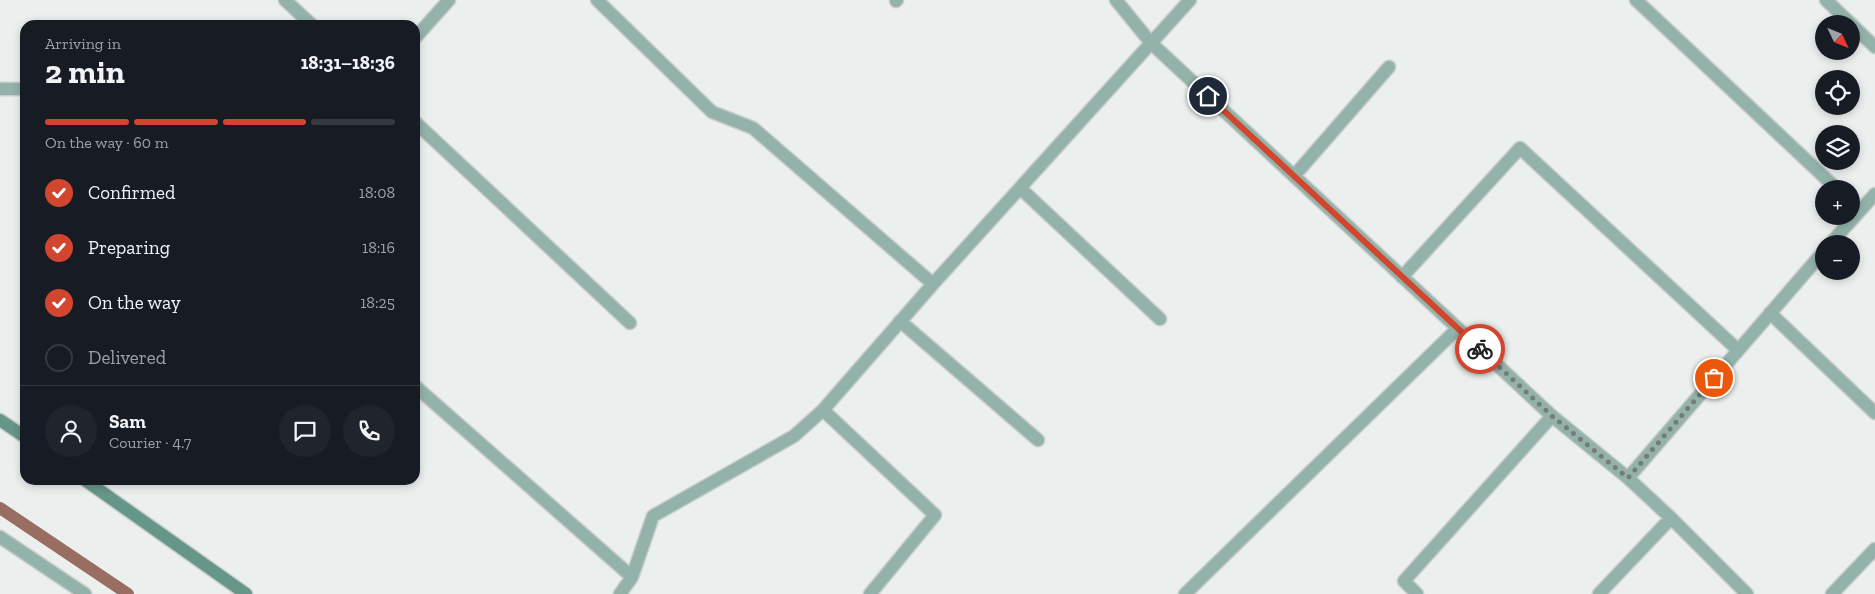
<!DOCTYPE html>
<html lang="en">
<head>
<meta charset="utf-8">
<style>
	body { margin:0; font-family:"Zilla Slab",serif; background:#20242c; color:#f1f3f6; height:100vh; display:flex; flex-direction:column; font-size:19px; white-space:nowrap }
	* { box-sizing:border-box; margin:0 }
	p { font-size:16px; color:#9ea1a6 }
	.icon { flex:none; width:28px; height:28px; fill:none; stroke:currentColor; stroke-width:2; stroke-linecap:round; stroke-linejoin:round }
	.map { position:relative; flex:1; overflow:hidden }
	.drawer { position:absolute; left:20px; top:20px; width:400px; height:465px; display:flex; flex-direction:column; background:#171b24; border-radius:15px; box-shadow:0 2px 8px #0003 }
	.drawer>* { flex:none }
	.needle { width:32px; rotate:133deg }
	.controls { position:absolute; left:1815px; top:15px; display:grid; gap:10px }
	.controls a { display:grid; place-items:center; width:45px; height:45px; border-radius:50%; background:#171b24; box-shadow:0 2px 8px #0003; font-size:25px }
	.pin { position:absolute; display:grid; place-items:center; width:42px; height:42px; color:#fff; margin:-21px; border:2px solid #fff; border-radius:50%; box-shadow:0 1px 5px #0007 }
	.courier { position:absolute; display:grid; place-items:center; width:50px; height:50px; margin:-25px; border:4px solid #d2462f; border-radius:50%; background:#fff; color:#222; box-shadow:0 1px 6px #0007 }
	.head em { font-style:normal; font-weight:700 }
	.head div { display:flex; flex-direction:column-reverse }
	.head { display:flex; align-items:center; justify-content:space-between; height:85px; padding:0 25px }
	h1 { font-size:32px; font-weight:700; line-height:38px }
	.bar { display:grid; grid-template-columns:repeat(4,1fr); gap:8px 5px; align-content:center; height:60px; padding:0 25px }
	.bar i { height:6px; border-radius:4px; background:#363941 }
	.bar .current { background:#d2462f }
	.bar p { grid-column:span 4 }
	.line { display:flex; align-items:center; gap:12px; padding:0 25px; border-top:1px solid #363941 }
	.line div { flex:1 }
	.round { display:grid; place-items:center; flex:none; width:52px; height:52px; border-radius:26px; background:#20242c }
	ol { padding:0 25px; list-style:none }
	li { display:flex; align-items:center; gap:15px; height:55px }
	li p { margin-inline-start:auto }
	li .icon { padding:5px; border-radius:50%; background:#d2462f; color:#fff; stroke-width:4 }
	li:last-child { color:#9ea1a6 }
	li i { width:28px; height:28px; border:2px solid #363941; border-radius:50% }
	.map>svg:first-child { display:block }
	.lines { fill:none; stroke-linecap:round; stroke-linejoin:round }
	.stream { stroke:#9a6d63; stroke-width:12 }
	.service-casing { stroke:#c8ccca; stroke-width:15 }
	.minor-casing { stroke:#c8ccca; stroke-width:15 }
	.secondary-casing { stroke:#c8ccca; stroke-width:15 }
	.service { stroke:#93b3aa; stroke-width:12 }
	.minor { stroke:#93b3aa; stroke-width:12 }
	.secondary { stroke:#659688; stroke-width:12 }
	.done { stroke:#787a7a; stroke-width:5; stroke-dasharray:0 9 }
	.route { stroke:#d2462f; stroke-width:6 }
</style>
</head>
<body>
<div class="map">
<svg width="1875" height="594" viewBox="0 0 1875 594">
	<rect width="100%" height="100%" fill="#ebf0ee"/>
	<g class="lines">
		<path class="stream" d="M0 508 128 594"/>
		<g class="service-casing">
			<path id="service" d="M1770 313 1875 413
				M1417 594 1404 581 1552 416"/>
		</g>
		<g class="minor-casing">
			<path id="minor" d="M285 0 312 25
				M597 0 712 112 753 128 933 284
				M1116 0 1151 43 1552 416 1628 478 1671 518 1747 594
				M1636 0 1837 189
				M1826 0 1851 24
				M896 1 897 0
				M1851 24 1875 47
				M415 38 449 0
				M0 89H25
				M415 122 630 323
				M1294 176 1389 67
				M1020 188 1160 319
				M1830 244 1875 194
				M1402 277 1520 148 1738 350
				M900 321 1038 440
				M415 386 632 577
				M823 410 935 515 870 594
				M1628 478 1824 251
				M0 537 85 594
				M620 594 632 577 653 516 794 436 823 410 933 284 1190 0
				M1185 594 1458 328
				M1599 594 1671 518
				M1832 594 1875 549"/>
		</g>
		<g class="secondary-casing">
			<path id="secondary" d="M0 420 25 437
				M85 480 246 594"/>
		</g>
		<use href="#service" class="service"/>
		<use href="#minor" class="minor"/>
		<use href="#secondary" class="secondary"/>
	</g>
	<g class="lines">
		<path class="done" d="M1480 349 1552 416 1628 478 1714 378"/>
		<path class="route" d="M1208 96 1480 349"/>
	</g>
</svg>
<div class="controls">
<a><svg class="needle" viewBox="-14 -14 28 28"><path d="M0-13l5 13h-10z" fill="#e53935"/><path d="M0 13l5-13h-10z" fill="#9ea1a6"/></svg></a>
<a><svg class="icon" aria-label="locate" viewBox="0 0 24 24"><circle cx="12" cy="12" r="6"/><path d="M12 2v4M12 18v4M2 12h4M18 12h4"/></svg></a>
<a><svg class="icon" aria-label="layers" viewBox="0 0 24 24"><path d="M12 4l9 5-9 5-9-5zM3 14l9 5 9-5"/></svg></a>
<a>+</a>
<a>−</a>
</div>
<div class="pin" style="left:1714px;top:378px;background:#ea580c"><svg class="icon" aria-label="bag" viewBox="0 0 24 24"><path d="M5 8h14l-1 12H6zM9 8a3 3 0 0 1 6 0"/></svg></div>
<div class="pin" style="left:1208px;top:96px;background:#1f2937"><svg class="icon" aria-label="home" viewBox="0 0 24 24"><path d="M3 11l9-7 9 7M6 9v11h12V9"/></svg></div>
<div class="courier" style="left:1480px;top:349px"><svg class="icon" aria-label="bike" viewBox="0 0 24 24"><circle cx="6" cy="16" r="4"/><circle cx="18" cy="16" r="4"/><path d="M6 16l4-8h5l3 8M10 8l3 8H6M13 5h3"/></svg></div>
<section class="drawer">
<div class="head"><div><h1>2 min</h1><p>Arriving in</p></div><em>18:31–18:36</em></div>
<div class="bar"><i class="current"></i><i class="current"></i><i class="current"></i><i></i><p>On the way · 60 m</p></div>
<ol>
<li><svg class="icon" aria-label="check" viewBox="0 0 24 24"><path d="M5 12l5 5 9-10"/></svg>Confirmed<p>18:08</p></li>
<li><svg class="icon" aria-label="check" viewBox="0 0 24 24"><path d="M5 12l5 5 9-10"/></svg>Preparing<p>18:16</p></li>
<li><svg class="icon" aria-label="check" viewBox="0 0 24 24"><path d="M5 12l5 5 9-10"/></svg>On the way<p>18:25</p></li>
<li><i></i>Delivered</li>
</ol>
<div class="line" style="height:90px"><a class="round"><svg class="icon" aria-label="person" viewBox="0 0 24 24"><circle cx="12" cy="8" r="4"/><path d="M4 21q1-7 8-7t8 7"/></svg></a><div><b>Sam</b><p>Courier · 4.7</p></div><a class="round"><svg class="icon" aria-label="chat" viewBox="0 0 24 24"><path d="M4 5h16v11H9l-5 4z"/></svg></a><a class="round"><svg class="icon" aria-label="phone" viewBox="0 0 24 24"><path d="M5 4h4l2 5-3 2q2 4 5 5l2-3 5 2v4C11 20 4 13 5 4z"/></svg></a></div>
</section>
</div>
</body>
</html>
